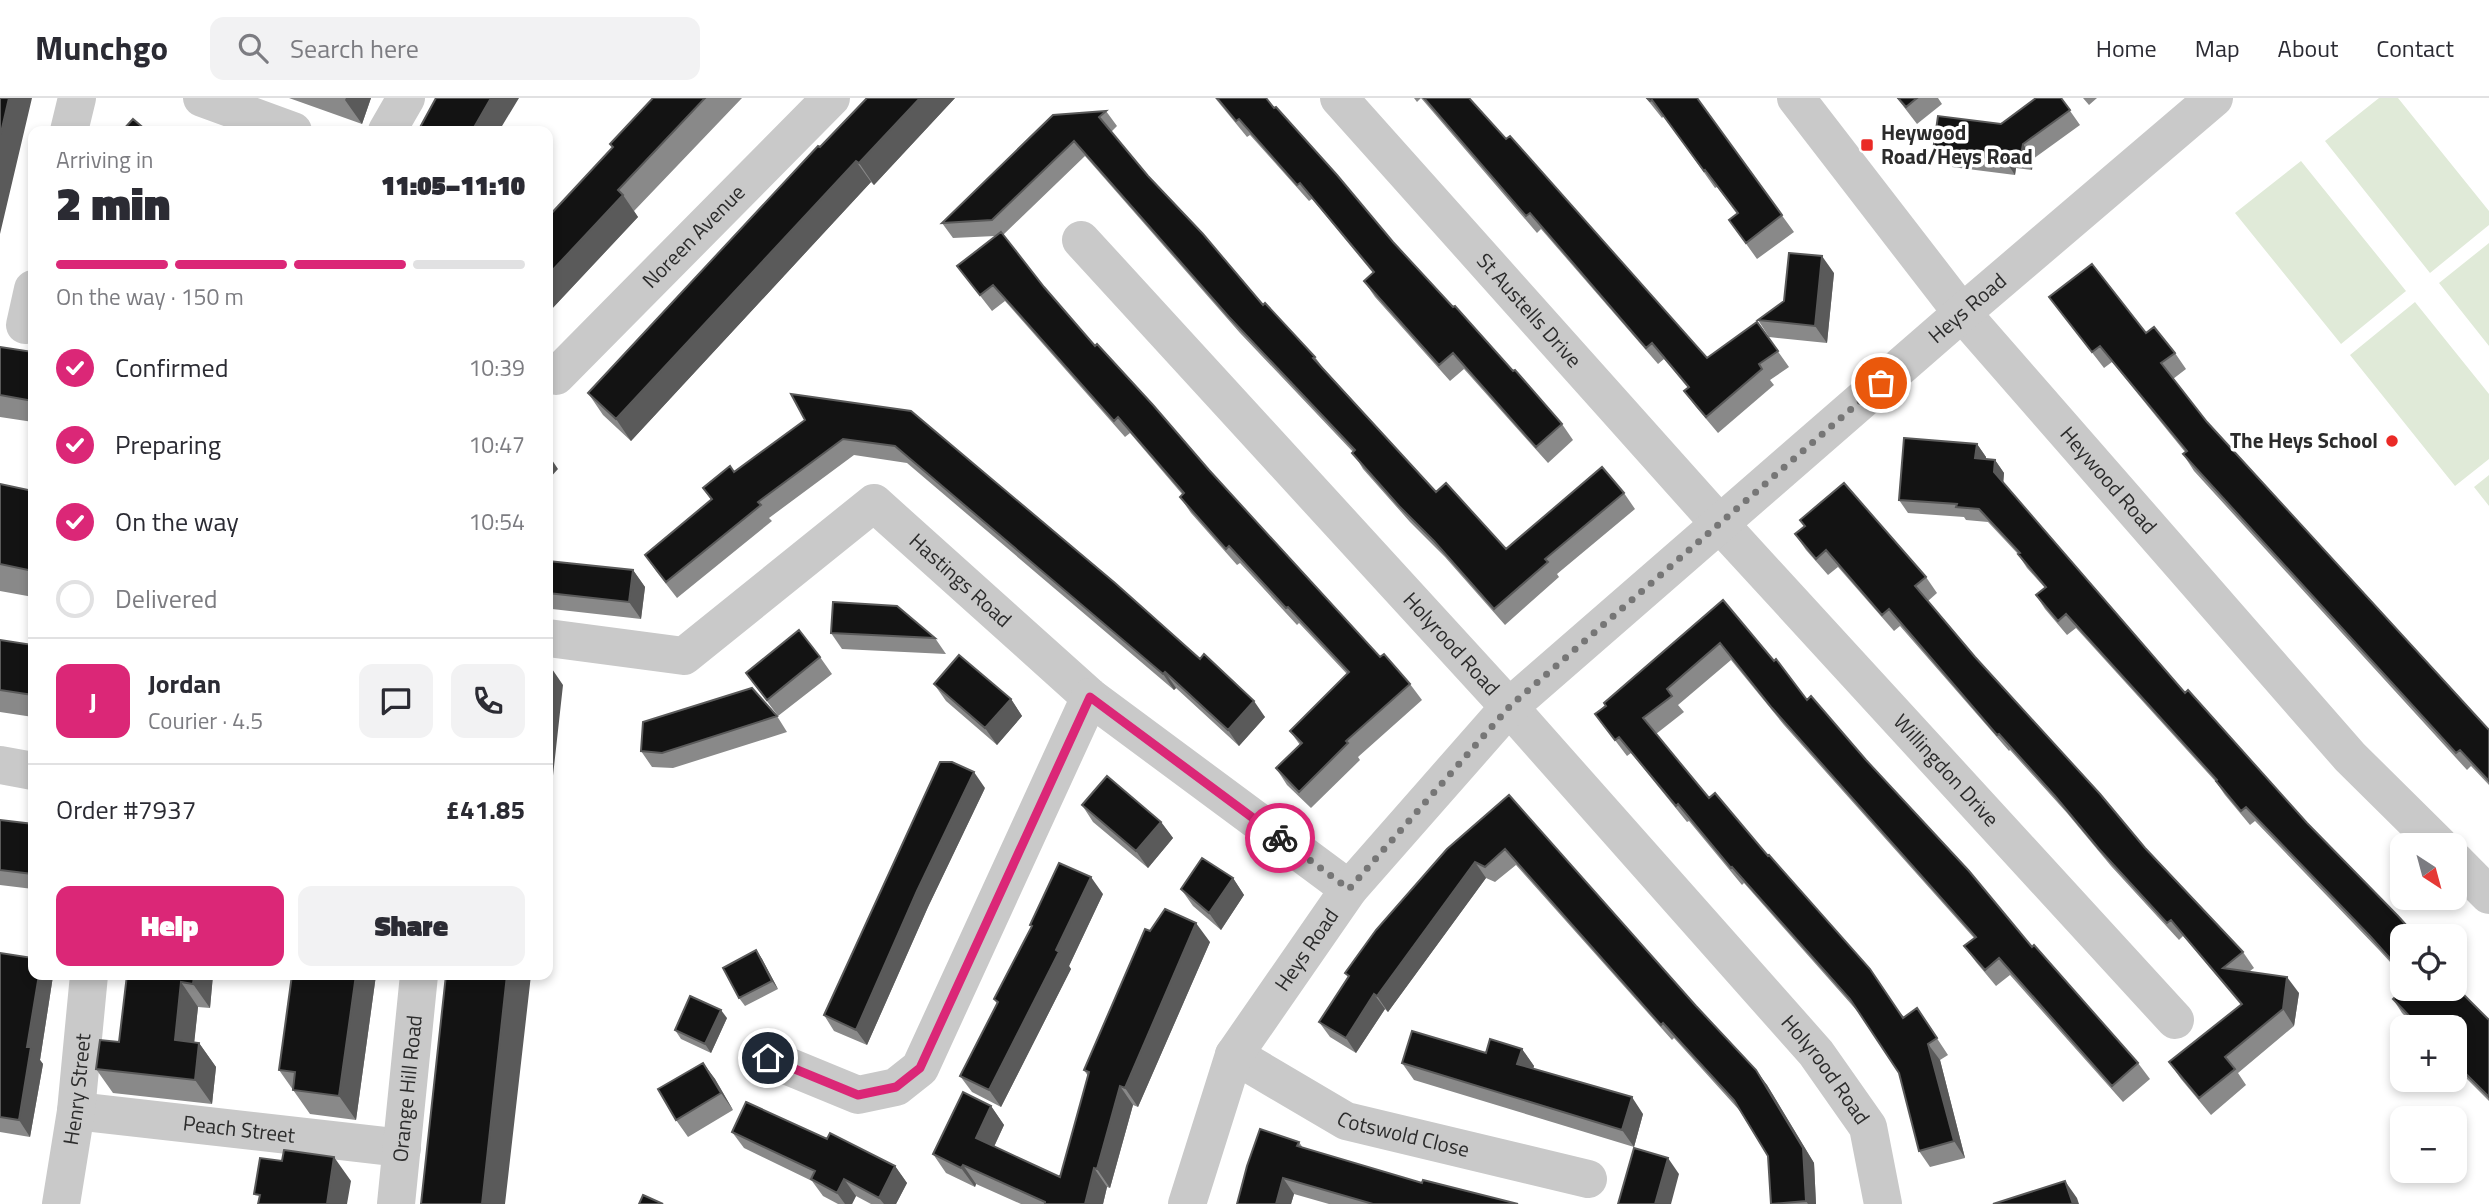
<!DOCTYPE html>
<html lang="en">
<head>
<meta charset="utf-8">
<style>
	body { margin:0; font-family:"Titillium Web",sans-serif; background:#f2f2f3; color:#2b2b33; height:100vh; display:flex; flex-direction:column; font-size:26px; white-space:nowrap }
	* { box-sizing:border-box; margin:0 }
	p { font-size:23px; color:#7c7c81 }
	.icon { flex:none; width:38px; height:38px; fill:none; stroke:currentColor; stroke-width:2; stroke-linecap:round; stroke-linejoin:round }
	.map { position:relative; flex:1; overflow:hidden }
	.panel { position:absolute; left:28px; top:28px; width:525px; height:854px; display:flex; flex-direction:column; background:#fff; border-radius:14px; box-shadow:0 4px 10px #0003 }
	.panel>* { flex:none }
	.needle { width:46px; rotate:144deg }
	.buttons { position:absolute; left:2390px; top:735px; display:grid; gap:14px }
	.buttons a { display:grid; place-items:center; width:77px; height:77px; border-radius:14px; background:#fff; box-shadow:0 4px 10px #0003; font-size:35px }
	.pin { position:absolute; display:grid; place-items:center; width:60px; height:60px; color:#fff; margin:-30px; border:4px solid #fff; border-radius:50%; box-shadow:0 2px 7px #0007 }
	.courier { position:absolute; display:grid; place-items:center; width:70px; height:70px; margin:-35px; border:5px solid #db2777; border-radius:50%; background:#fff; color:#222; box-shadow:0 2px 9px #0007 }
	.headline em { font-style:normal; font-weight:800 }
	.headline div { display:flex; flex-direction:column-reverse }
	.headline { display:flex; align-items:center; justify-content:space-between; height:119px; padding:0 28px }
	h1 { font-size:46px; font-weight:800; line-height:52px }
	.bar { display:grid; grid-template-columns:repeat(4,1fr); gap:10px 7px; align-content:center; height:84px; padding:0 28px }
	.bar i { height:9px; border-radius:5px; background:#e1e1e2 }
	.bar .selected { background:#db2777 }
	.bar p { grid-column:span 4 }
	.line { display:flex; align-items:center; gap:18px; padding:0 28px; border-top:2px solid #e1e1e2 }
	.line div { flex:1 }
	.round { display:grid; place-items:center; flex:none; width:74px; height:74px; border-radius:14px; background:#f2f2f3 }
	ol { padding:0 28px; list-style:none }
	li { display:flex; align-items:center; gap:21px; height:77px }
	li p { margin-inline-start:auto }
	li .icon { padding:7px; border-radius:50%; background:#db2777; color:#fff; stroke-width:4 }
	li:last-child { color:#7c7c81 }
	li i { width:38px; height:38px; border:4px solid #e1e1e2; border-radius:50% }
	.primary-button { display:flex; gap:14px; margin-top:auto; padding:14px 28px }
	.primary-button a { flex:1; height:80px; border-radius:14px; background:#db2777; color:#fff; font-size:28px; font-weight:800; line-height:80px; text-align:center }
	.primary-button a+a { background:#f2f2f3; color:#2b2b33 }
	header { display:flex; align-items:center; gap:42px; box-sizing:border-box; height:98px; padding:0 35px; background:#fff; border-bottom:2px solid #e1e1e2 }
	header strong { font-size:33px }
	nav { display:flex; gap:38px; margin-inline-start:auto; font-size:24px }
	.search { width:490px; height:63px; background:#f2f2f3; display:flex; align-items:center; gap:18px; box-sizing:border-box; padding:0 24px; border-radius:14px; color:#7c7c81; font-size:26px }
	.map>svg:first-child { display:block }
	.green { fill:#e0ead8 }
	.lines { fill:none; stroke-linecap:round; stroke-linejoin:round }
	.minor { stroke:#c9c9c9; stroke-width:38 }
	.wall { fill:#898989 }
	.shaded-wall { fill:#5a5a5a }
	.building { fill:#131313; stroke:#5a5a5a; stroke-width:2 }
	.done { stroke:#767676; stroke-width:7; stroke-dasharray:0 12.6 }
	.route { stroke:#db2777; stroke-width:9 }
	.poi-dot { fill:#ea2a26; stroke:#fff; stroke-width:2.5 }
	.labels { text-anchor:middle; stroke-width:7; stroke-linejoin:round; paint-order:stroke }
	.poi-label { font-size:21px; font-weight:bold; fill:#2c2c2c; stroke:#fff; text-anchor:start }
	.street-label { font-size:21px; fill:#2c2c2c; stroke:#fff }
</style>
</head>
<body>
<header>
<strong>Munchgo</strong>
<div class="search"><svg class="icon" aria-label="search" viewBox="0 0 24 24"><circle cx="10" cy="10" r="6"/><path d="M15 15l6 6"/></svg>Search here</div>
<nav><a>Home</a><a>Map</a><a>About</a><a>Contact</a></nav>
</header>
<div class="map">
<svg width="2489" height="1106" viewBox="0 0 2489 1106">
	<rect width="100%" height="100%" fill="#fff"/>
	<path class="green" d="M2379 0H2398L2489 113V127L2430 175 2325 43Z
		M2301 63 2406 193 2341 246 2235 115Z
		M2489 145V248L2439 185Z
		M2415 204 2489 296V361L2455 388 2350 257Z
		M2489 377V408L2474 389Z"/>
	<g class="lines">
		<g class="minor">
			<path d="M202 0 293 33"/>
			<path id="s1" d="M1339 0 1719 425 2175 922"/>
			<path id="s2" d="M1796 0 1962 215 2350 659 2439 747"/>
			<path d="M69 33 77 0"/>
			<path d="M387 33 406 0"/>
			<path id="s3" d="M1081 142 1509 609 1816 955 1868 1029 1883 1106"/>
			<path d="M25 227 33 191"/>
			<path id="s4" d="M556 278 831 0"/>
			<path id="s5" d="M548 540 684 558 874 405 1090 599 1349 791"/>
			<path d="M0 667 33 673"/>
			<path d="M2455 763 2489 797"/>
			<path id="s6" d="M1234 957 1346 1023 1588 1081"/>
			<path d="M768 960 858 997 896 989 920 970 1090 599"/>
			<path id="s7" d="M76 1013 402 1050"/>
			<path id="s8" d="M61 1106 76 1013 89 877"/>
			<path id="s9" d="M396 1106 419 877"/>
			<path id="s10" d="M1187 1106 1234 957 1349 791 1509 609 1962 215 2214 0"/>
		</g>
	</g>
	<path class="wall" d="M289 0H371L362 26Z
		M653 0H742L634 113 638 119 548 215 613 50 610 46Z
		M867 0H955L874 87 871 84 631 343 603 317 588 295Z
		M1215 0H1266L1393 144 1562 326 1573 342 1548 365 1464 271 1450 283 1375 199 1364 183 1373 175 1312 101 1309 103 1250 37 1247 39Z
		M1414 0H1469L1707 260 1757 224 1789 269 1770 282 1774 287 1718 335 1696 309 1684 293 1688 290 1664 261 1658 266 1541 131 1537 135 1421 0 1417 4Z
		M1646 0H1697L1794 134 1757 161 1729 122 1737 116 1717 89 1715 90 1664 18 1662 20Z
		M1897 0H1938L1942 6 1917 26Z
		M2061 0 2080 27 2033 61 2032 72 2016 70 2015 77 1944 68 1933 53Z
		M2083 0H2097L2089 7Z
		M1106 13 1117 28 1111 34 1148 78 1263 207 1315 259 1323 270 1436 394 1506 451 1624 395 1635 411 1557 476 1559 479 1505 527 1445 459 1410 424 1363 371 1353 354 1240 235 1085 58 1003 137 1044 189 1095 248 1380 559 1410 586 1422 602 1358 659 1360 662 1311 710 1287 687 1276 670 1300 647 1290 633 1347 576 1299 525 1297 527 1240 465 1237 467 1191 415 1180 399 1182 396 1130 335 1125 339 1005 203 992 213 957 168 995 138 953 140 942 125Z
		M1834 175 1827 245 1769 239 1758 222Z
		M2049 199 2146 235 2175 255 2186 271 2173 281 2207 324 2489 632V687L2471 668 2467 672 2194 373 2183 356 2185 354 2112 264 2104 270Z
		M0 249 33 254V324L0 319Z
		M911 313 1265 619 1239 648 1176 590 1174 592 907 365 854 357 769 420 772 423 677 500 656 473 645 457 711 402 703 390 734 374Z
		M1977 346 1986 359V361L1995 362 2004 375 2003 385 2185 595 2403 838V878L2379 852 2255 723 2250 727 2225 697 2216 684 2076 530 2067 537 2045 511 2036 497 2045 490 2027 470 2018 456 1988 424 1966 422 1964 419 1908 415 1899 402Z
		M0 386 33 393V499L0 493Z
		M1795 436 1926 479 1937 495 1928 503 1975 559 2145 750 2243 854 2254 870 2250 873 2299 895 2294 928 2238 975 2246 987 2211 1017 2181 981 2169 964 2241 907 2183 838 2179 842 2111 768 2067 715 2010 652 2009 653 1900 528 1894 533 1838 469 1828 477 1806 452Z
		M548 463 633 472 645 489 641 521 552 511 548 505Z
		M1723 502 1807 602 1866 662 2032 849 2138 965 2150 981 2123 1004 2010 877 1996 888 1976 864 1964 848 1974 840 1784 627 1731 562 1678 607 1684 614 1656 636 1709 700 1904 919 1917 910 1948 957 1940 962 1965 1060 1930 1069 1919 1053 1899 975 1859 915 1744 785 1742 787 1689 723 1687 724 1631 655 1627 658 1595 616Z
		M831 535 935 540 946 556 842 551Z
		M0 542 33 547V619L0 614Z
		M820 559 832 576 778 618 746 575Z
		M934 586 1011 601 1022 618 997 647 946 603Z
		M777 618 787 634 673 670 652 669 641 653Z
		M985 690 928 809 867 947 834 933 824 917Z
		M1509 697 1696 908 1767 987 1814 1065 1816 1106H1771L1768 1058 1740 1013 1674 940 1672 942 1516 767 1495 784 1486 780 1388 914 1385 911 1356 955 1330 939 1319 924 1348 879 1345 875Z
		M1082 707 1161 724 1173 740 1148 770 1093 724Z
		M0 722 33 726V791L0 787Z
		M1233 780 1244 797 1221 832 1193 808 1181 791Z
		M1103 796 1069 868 1071 871 1001 1009 972 994 960 978 997 906 994 901 1032 829 1030 827Z
		M1150 833 1210 844 1138 1009 1133 1007 1110 1090 1107 1089 1103 1106H1021L976 1086 975 1089 946 1075 933 1056 991 1008 1004 1027 994 1049 1060 1079 1088 978 1084 972Z
		M756 852 762 861 778 891 745 908 739 900Z
		M0 855 33 877H52L53 878 40 962 43 966 30 1039 0 1034Z
		M127 877H213L210 910 198 909 194 944 199 945 216 969 212 1006 113 995 96 971 119 944Z
		M292 877H376L356 1022 310 1016 279 972Z
		M2393 901 2489 922V1003L2455 969V929H2416L2402 915Z
		M727 920 711 955 681 941 675 932Z
		M1522 951 1534 968 1533 971 1643 1016 1634 1049 1414 982 1402 965Z
		M703 965 715 981 733 1012 688 1039 676 1022Z
		M732 1034 827 1041 895 1068 907 1085 896 1106H871L856 1098 852 1106H838L823 1098 812 1083 744 1050Z
		M1299 1044 1303 1050 1422 1085 1518 1106H1329L1294 1096 1291 1106H1237Z"/>
	<path class="shaded-wall" d="M9 0H32L0 136V39Z
		M346 0H371L362 26 345 2Z
		M491 0H519L499 33H472Z
		M920 0H955L874 87 859 65Z
		M2023 46 2033 61 2032 72 2021 57Z
		M2005 55 2016 70 2015 77 2005 62Z
		M856 63 871 84 631 343 616 321Z
		M623 97 638 119 548 215V177Z
		M1822 158 1834 175 1827 245 1815 228Z
		M1977 346 1986 359 1985 374 1975 360Z
		M548 356 558 371 548 382Z
		M1995 362 2004 375 2003 388 1994 374Z
		M633 472 645 489 641 521 629 504Z
		M548 565 563 587 548 723Z
		M1165 574 1176 590 1174 592 1163 576Z
		M1011 601 1022 618 997 647 985 630Z
		M1254 603 1265 619 1239 648 1228 632Z
		M974 674 985 690 928 809 867 947 856 932 917 793Z
		M1161 724 1173 740 1148 770 1136 753Z
		M1475 764 1486 780 1388 914 1377 898Z
		M1091 779 1103 796 1069 868 1071 871 1001 1009 989 992Z
		M1233 780 1244 797 1221 832 1209 815Z
		M1196 825 1210 844 1138 1009 1125 990Z
		M756 852 762 861 778 891 772 883Z
		M39 877H52L53 878 40 962 43 966 30 1039 19 1022 27 949Z
		M194 877H213L210 910 193 886Z
		M356 877H376L356 1022 339 998Z
		M507 877H531L505 1106H482Z
		M2287 879 2299 895 2294 928 2283 911Z
		M181 884 198 909 192 966 175 942Z
		M1374 896 1385 911 1356 955 1346 940Z
		M721 912 727 920 711 955 705 946Z
		M199 945 216 969 212 1006 195 982Z
		M1928 946 1940 962 1965 1060 1954 1043Z
		M1522 951 1534 968 1529 983 1517 966Z
		M703 965 715 981 733 1012 721 995Z
		M1756 972 1767 987 1814 1065 1816 1106H1808L1806 1103Z
		M1120 988 1133 1007 1110 1090 1097 1071Z
		M1632 999 1643 1016 1634 1049 1622 1032Z
		M991 1008 1004 1027 989 1059 976 1040Z
		M334 1059 351 1083 347 1106H327Z
		M1668 1060 1679 1076 1671 1106H1655Z
		M963 1067 976 1086 975 1089 961 1070Z
		M895 1068 907 1085 896 1106H884L879 1100Z
		M1094 1070 1107 1089 1103 1106H1085Z
		M1283 1080 1294 1096 1291 1106H1276Z
		M844 1081 856 1098 852 1106H845L837 1095Z
		M2065 1083 2077 1100 2079 1106H2073Z"/>
	<path class="building" d="M0 0H9L0 39Z
		M436 0H491L472 33H418Z
		M653 0H705L618 92 623 97 548 177V119L613 49 610 46Z
		M867 0H920L859 65 856 63 616 321 588 295 818 48 820 49Z
		M1217 0H1266L1274 10 1276 9 1337 77 1393 144 1453 209 1455 208 1513 273 1515 272 1562 326 1536 349 1453 255 1439 267 1364 183 1374 174 1300 85 1297 87 1239 21 1236 23Z
		M1424 0H1469L1506 41 1510 38 1707 260 1757 224 1778 253 1759 266 1762 271 1706 319 1684 293 1689 289 1652 245 1646 250 1530 115 1526 118Z
		M1647 0H1697L1782 117 1746 145 1729 122 1738 115 1705 72 1704 73 1652 2 1650 3Z
		M1898 0H1917L1906 9Z
		M2036 0H2061L2070 12 2023 46 2021 57 2005 55V62L1933 53 1938 18 2001 26Z
		M1106 13 1099 19 1148 78 1203 136 1263 207 1265 205 1315 259 1313 260 1436 394 1446 385 1506 451 1602 369 1624 395 1545 461 1548 464 1494 511 1434 443 1399 408 1352 355 1355 352 1229 219 1074 43 992 122 942 125 1053 17Z
		M133 21 147 33H122Z
		M1001 134 1044 189 1095 248 1097 246 1153 307 1209 372 1380 559 1384 556 1410 586 1346 643 1348 645 1299 694 1276 670 1302 645 1290 633 1349 574 1288 509 1286 510 1229 448 1226 451 1180 399 1184 395 1118 319 1114 323 993 187 980 197 957 168Z
		M1789 155 1822 158 1815 228 1758 222 1784 203Z
		M2092 166 2146 235 2154 229 2175 255 2161 265 2207 324 2489 632V683L2460 652 2456 655 2183 356 2187 353 2100 248 2092 254 2049 199Z
		M0 249 33 254V303L0 297Z
		M791 296 911 313 1115 485 1200 561 1204 556 1254 603 1228 632 1165 574 1163 576 895 348 843 341 758 404 761 407 666 484 645 457 712 401 703 390 730 368 734 374 805 322Z
		M1904 340 1977 346 1975 360 1995 362 1994 374 2185 595 2188 592 2307 725 2398 818 2416 838H2403V875L2370 838 2246 709 2241 713 2216 683 2217 682 2066 516 2058 523 2036 497 2046 489 2018 456 2020 455 1979 411 1956 409 1957 406 1899 402Z
		M1844 385 1926 479 1915 488 1975 559 2100 696 2145 750 2243 854 2223 870 2287 879 2283 911 2225 959 2235 971 2199 1000 2169 964 2242 906 2171 822 2167 825 2099 751 2055 698 1999 636 1997 637 1889 511 1882 517 1826 452 1816 461 1795 436 1805 428 1800 422Z
		M0 386 33 393V473L0 466Z
		M548 463 633 472 629 504 548 495Z
		M1723 502 1774 563 1776 561 1807 602 1811 598 1866 662 1969 773 2032 849 2034 847 2138 965 2112 988 1999 860 1985 872 1964 848 1976 839 1772 610 1720 545 1667 591 1672 598 1643 620 1709 700 1715 695 1768 758 1769 757 1870 871 1903 920 1917 910 1937 940 1928 946 1954 1043 1919 1053 1899 975 1850 901 1732 769 1731 770 1678 706 1676 708 1619 639 1615 642 1595 616 1606 608 1604 605Z
		M833 504 897 508 935 540 831 535Z
		M799 532 820 559 767 602 746 575Z
		M0 542 33 547V597L0 592Z
		M959 557 1011 601 985 630 934 586Z
		M752 590 777 618 662 655 641 653 643 624Z
		M940 664H952L974 674 917 793 856 932 824 917Z
		M1107 678 1161 724 1136 753 1082 707Z
		M1509 697 1696 908 1756 972 1803 1050 1806 1103 1771 1106 1768 1058 1734 1002 1663 925 1661 927 1505 751 1485 769 1475 764 1377 898 1374 896 1346 940 1319 924 1349 878 1345 875 1376 832 1447 751Z
		M0 722 33 726V776L0 772Z
		M1202 760 1233 780 1209 815 1181 791Z
		M1059 765 1091 779 1056 852 1059 854 989 992 960 978 998 904 994 901 1032 828 1030 827Z
		M1165 811 1196 825 1125 990 1120 988 1097 1071 1094 1070 1085 1106H1045V1104L963 1067 961 1070 933 1056 963 994 991 1008 976 1040 1060 1079 1089 974 1084 972 1145 831 1150 833Z
		M756 852 772 883 739 900 723 870Z
		M0 855 33 860V877H39L27 949H31L19 1022 0 1019Z
		M127 877H194L193 886 181 884 175 942 199 945 195 982 96 971 100 942 119 944Z
		M292 877H356L339 998 293 992 295 974 279 972Z
		M446 877H507L482 1106H421Z
		M2455 888 2489 922V999L2455 965V929H2420L2393 901 2403 891H2455Z
		M690 898 721 912 705 946 675 932Z
		M1412 933 1486 955 1490 941 1522 951 1517 966 1632 999 1622 1032 1402 965Z
		M703 965 721 995 676 1022 658 991Z
		M746 1004 827 1041 830 1035 895 1068 879 1100 844 1081 837 1095 811 1081 815 1073 732 1034Z
		M1260 1031 1299 1044 1297 1048 1422 1085 1423 1082 1518 1106H1373L1283 1080 1276 1106H1237L1247 1068Z
		M1634 1050 1668 1060 1655 1106H1618Z
		M284 1052 334 1059 327 1106H258L260 1097 254 1096 260 1060 282 1063Z
		M2065 1083 2073 1106H1993Z
		M643 1097 663 1106H639Z"/>
	<g class="lines">
		<path class="done" d="M1280 740 1349 791 1510 608 1881 285"/>
		<path class="route" d="M768 960 858 997 896 989 920 970 1090 599 1280 740"/>
	</g>
	<g class="poi-dot">
		<rect x="1860" y="40" width="14" height="14" rx="3.5"/>
		<circle cx="2392" cy="343" r="7"/>
	</g>
	<g class="labels">
		<g class="poi-label">
			<text x="1881" y="42">Heywood<tspan x="1881" dy="24">Road/Heys Road</tspan></text>
			<text x="2378" y="350" text-anchor="end">The Heys School</text>
		</g>
		<g class="street-label">
			<text dy="7" stroke="none"><textPath href="#s4" startOffset="196">Noreen Avenue</textPath></text>
			<text dy="7" stroke="none"><textPath href="#s10" startOffset="1208">Heys Road</textPath></text>
			<text dy="7" stroke="none"><textPath href="#s1" startOffset="285">St Austells Drive</textPath></text>
			<text dy="7" stroke="none"><textPath href="#s2" startOffset="494">Heywood Road</textPath></text>
			<text dy="7" stroke="none"><textPath href="#s5" startOffset="497">Hastings Road</textPath></text>
			<text dy="7" stroke="none"><textPath href="#s3" startOffset="548">Holyrood Road</textPath></text>
			<text dy="7" stroke="none"><textPath href="#s1" startOffset="906">Willingdon Drive</textPath></text>
			<text dy="7" stroke="none"><textPath href="#s10" startOffset="284">Heys Road</textPath></text>
			<text dy="7" stroke="none"><textPath href="#s3" startOffset="1115">Holyrood Road</textPath></text>
			<text dy="7" stroke="none"><textPath href="#s9" startOffset="116">Orange Hill Road</textPath></text>
			<text dy="7" stroke="none"><textPath href="#s8" startOffset="116">Henry Street</textPath></text>
			<text dy="7" stroke="none"><textPath href="#s7" startOffset="164">Peach Street</textPath></text>
			<text dy="7" stroke="none"><textPath href="#s6" startOffset="189">Cotswold Close</textPath></text>
		</g>
	</g>
</svg>
<div class="buttons">
<a><svg class="needle" viewBox="-14 -14 28 28"><path d="M0-13l5 13h-10z" fill="#e53935"/><path d="M0 13l5-13h-10z" fill="#7c7c81"/></svg></a>
<a><svg class="icon" aria-label="locate" viewBox="0 0 24 24"><circle cx="12" cy="12" r="6"/><path d="M12 2v4M12 18v4M2 12h4M18 12h4"/></svg></a>
<a>+</a>
<a>−</a>
</div>
<div class="pin" style="left:1881px;top:285px;background:#ea580c"><svg class="icon" aria-label="bag" viewBox="0 0 24 24"><path d="M5 8h14l-1 12H6zM9 8a3 3 0 0 1 6 0"/></svg></div>
<div class="pin" style="left:768px;top:960px;background:#1f2937"><svg class="icon" aria-label="home" viewBox="0 0 24 24"><path d="M3 11l9-7 9 7M6 9v11h12V9"/></svg></div>
<div class="courier" style="left:1280px;top:740px"><svg class="icon" aria-label="bike" viewBox="0 0 24 24"><circle cx="6" cy="16" r="4"/><circle cx="18" cy="16" r="4"/><path d="M6 16l4-8h5l3 8M10 8l3 8H6M13 5h3"/></svg></div>
<section class="panel">
<div class="headline"><div><h1>2 min</h1><p>Arriving in</p></div><em>11:05–11:10</em></div>
<div class="bar"><i class="selected"></i><i class="selected"></i><i class="selected"></i><i></i><p>On the way · 150 m</p></div>
<ol>
<li><svg class="icon" aria-label="check" viewBox="0 0 24 24"><path d="M5 12l5 5 9-10"/></svg>Confirmed<p>10:39</p></li>
<li><svg class="icon" aria-label="check" viewBox="0 0 24 24"><path d="M5 12l5 5 9-10"/></svg>Preparing<p>10:47</p></li>
<li><svg class="icon" aria-label="check" viewBox="0 0 24 24"><path d="M5 12l5 5 9-10"/></svg>On the way<p>10:54</p></li>
<li><i></i>Delivered</li>
</ol>
<div class="line" style="height:126px"><b class="round" style="background:#db2777;color:#fff">J</b><div><b>Jordan</b><p>Courier · 4.5</p></div><a class="round"><svg class="icon" aria-label="chat" viewBox="0 0 24 24"><path d="M4 5h16v11H9l-5 4z"/></svg></a><a class="round"><svg class="icon" aria-label="phone" viewBox="0 0 24 24"><path d="M5 4h4l2 5-3 2q2 4 5 5l2-3 5 2v4C11 20 4 13 5 4z"/></svg></a></div>
<div class="line" style="height:91px"><div>Order #7937</div><b>£41.85</b></div>
<div class="primary-button"><a>Help</a><a>Share</a></div>
</section>
</div>
</body>
</html>
